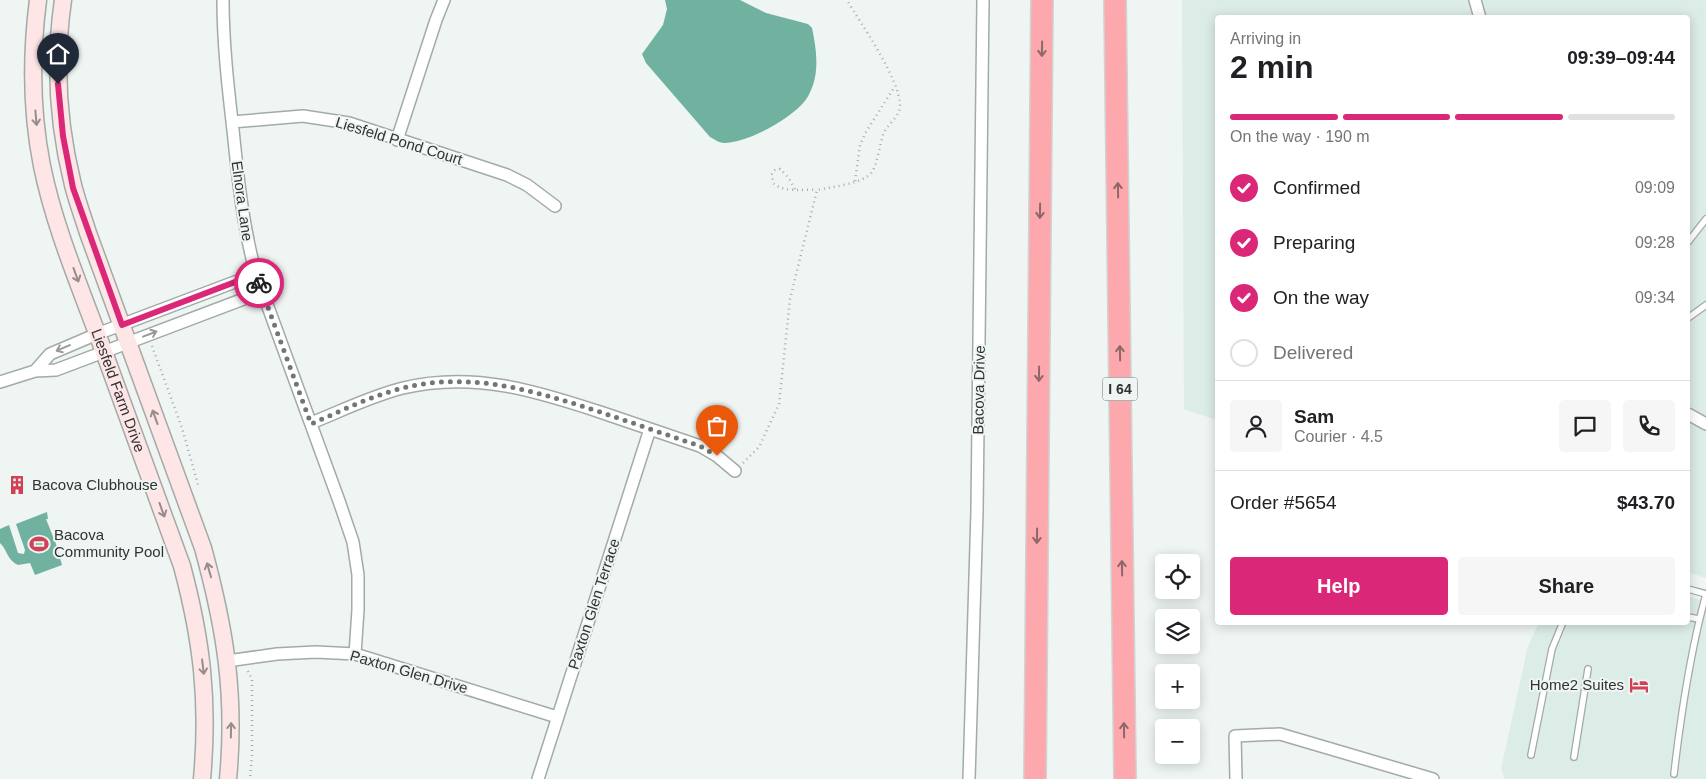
<!DOCTYPE html>
<html lang="en">
<head>
<meta charset="utf-8">
<style>
	body { margin:0; font-family:Helvetica,sans-serif; background:#f6f6f6; color:#202124; height:100vh; display:flex; flex-direction:column; font-size:19px; white-space:nowrap }
	* { box-sizing:border-box; margin:0 }
	p { font-size:16px; color:#757577 }
	.icon { flex:none; width:28px; height:28px; fill:none; stroke:currentColor; stroke-width:2; stroke-linecap:round; stroke-linejoin:round }
	.map { position:relative; flex:1; overflow:hidden }
	.sheet { position:absolute; left:1215px; top:15px; width:475px; height:610px; display:flex; flex-direction:column; background:#fff; border-radius:5px; box-shadow:0 2px 12px #0003 }
	.sheet>* { flex:none }
	.tools { position:absolute; left:1155px; top:554px; display:grid; gap:10px }
	.tools a { display:grid; place-items:center; width:45px; height:45px; border-radius:5px; background:#fff; box-shadow:0 2px 12px #0003; font-size:25px }
	.pin { position:absolute; display:grid; place-items:center; width:42px; height:42px; color:#fff; margin:-51px -21px; border-radius:50% 50% 50% 0; rotate:-45deg; box-shadow:0 0 5px #0007 }
	.pin .icon { rotate:45deg }
	.courier { position:absolute; display:grid; place-items:center; width:50px; height:50px; margin:-25px; border:4px solid #db2777; border-radius:50%; background:#fff; color:#222; box-shadow:0 1px 6px #0007 }
	.head em { font-style:normal; font-weight:800 }
	.head div { display:flex; flex-direction:column-reverse }
	.head { display:flex; align-items:center; justify-content:space-between; height:85px; padding:0 15px }
	h1 { font-size:32px; font-weight:800; line-height:38px }
	.bar { display:grid; grid-template-columns:repeat(4,1fr); gap:8px 5px; align-content:center; height:60px; padding:0 15px }
	.bar i { height:6px; border-radius:4px; background:#e0e0e0 }
	.bar .selected { background:#db2777 }
	.bar p { grid-column:span 4 }
	.line { display:flex; align-items:center; gap:12px; padding:0 15px; border-top:1px solid #e0e0e0 }
	.line div { flex:1 }
	.round { display:grid; place-items:center; flex:none; width:52px; height:52px; border-radius:5px; background:#f6f6f6 }
	ol { padding:0 15px; list-style:none }
	li { display:flex; align-items:center; gap:15px; height:55px }
	li p { margin-inline-start:auto }
	li .icon { padding:5px; border-radius:50%; background:#db2777; color:#fff; stroke-width:4 }
	li:last-child { color:#757577 }
	li i { width:28px; height:28px; border:2px solid #e0e0e0; border-radius:50% }
	.action { display:flex; gap:10px; margin-top:auto; padding:10px 15px }
	.action a { flex:1; height:58px; border-radius:5px; background:#db2777; color:#fff; font-size:20px; font-weight:800; line-height:58px; text-align:center }
	.action a+a { background:#f6f6f6; color:#202124 }
	.map>svg:first-child { display:block }
	.built { fill:#dcece6 }
	.water { fill:#70b29f }
	.lines { fill:none; stroke-linecap:round; stroke-linejoin:round }
	.lane-casing { stroke:#a3aaa7; stroke-width:8 }
	.street-casing { stroke:#a3aaa7; stroke-width:14 }
	.secondary-casing { stroke:#a3aaa7; stroke-width:19 }
	.highway-casing { stroke:#d1d2d2; stroke-width:24 }
	.path { stroke:#a7acab; stroke-width:2.5; stroke-dasharray:1 4; stroke-linecap:butt }
	.lane { stroke:#fff; stroke-width:5.5 }
	.street { stroke:#fff; stroke-width:11 }
	.secondary { stroke:#fee5e6; stroke-width:16 }
	.highway { stroke:#fda8ac; stroke-width:21 }
	.oneway { stroke:#8c6869 }
	.oneway2 { stroke:#978c8c }
	.oneway3 { stroke:#989998 }
	.done { stroke:#727776; stroke-width:5; stroke-dasharray:0 9 }
	.route { stroke:#db2777; stroke-width:6 }
	.labels { text-anchor:middle; stroke-width:4; stroke-linejoin:round; paint-order:stroke }
	.shield { fill:#eef5f3; stroke:#696d6c; stroke-width:1 }
	.shield-label { font-size:14px; font-weight:bold; fill:#303332 }
	.street-label { font-size:15px; fill:#303332; stroke:#eef5f3 }
	.poi-label { font-size:15px; fill:#303332; stroke:#eef5f3; text-anchor:start }
</style>
</head>
<body>
<div class="map">
<svg width="1706" height="779" viewBox="0 0 1706 779">
	<rect width="100%" height="100%" fill="#eef5f3"/>
	<path class="built" d="M1182 0H1706V578L1688 572V18H1218L1217 420 1184 409Z
		M1688 596 1706 602V779H1505L1501 769 1528 646 1539 623 1688 622Z"/>
	<path class="water" d="M665 0H740L766 13 808 24 812 28C816 47 819 67 813 85 811 90 808 98 804 102 789 120 747 143 724 143 719 143 714 139 710 137L646 63 642 54 663 25 667 9Z
		M47 512 48 519H46L56 544 62 565 35 575 30 563 18 565C7 560 8 551 0 543V529L9 525 18 553 24 554 25 550 16 524Z"/>
	<g class="lines">
		<g class="lane-casing">
			<path id="lane" d="M1688 242 1706 219
				M1688 318 1706 305
				M1688 589 1706 594
				M1688 617 1699 619
				M1531 755 1552 649 1563 622
				M1574 757 1588 669
				M1674 774C1681 713 1690 653 1706 594"/>
		</g>
		<g class="street-casing">
			<path id="street" d="M223 0C223 43 228 87 233 130 238 179 243 227 256 274L339 501 353 542 358 575V610L355 654
				M1475 0 1480 18
				M232 122 303 116 349 123 507 175 527 185 555 206
				M397 140 436 20 444 0
				M35 371 50 354 97 334 256 274
				M0 382 35 371 56 370 262 292
				M1688 414 1706 424
				M311 423C341 411 371 396 403 388 473 371 537 391 603 413 636 424 668 435 700 446L717 456 735 471
				M227 661 277 654 316 652 355 654 557 717
				M538 779 650 429
				M969 779 977 511 983 0
				M1236 779 1235 736 1280 734 1433 779"/>
		</g>
		<g class="secondary-casing">
			<g id="secondary">
				<path id="s1" d="M38 0C31 55 31 111 42 166 55 230 82 291 104 352 130 423 156 494 182 566 202 641 209 701 202 779"/>
				<path d="M63 0C54 62 58 125 73 185 77 201 83 217 88 233L203 548C225 628 236 695 228 779"/>
			</g>
		</g>
		<g class="highway-casing">
			<path id="highway" d="M1115 0 1125 779
				M1035 779 1042 0"/>
		</g>
		<path class="path" d="M855 181 860 145 866 132 895 86
			M795 189 788 177 780 169 775 170 772 174 773 183C785 193 801 189 817 190
			M152 346 182 428 199 488
			M743 463 759 447 779 404 790 299 817 190C831 187 863 184 872 172 877 165 880 144 883 135 886 125 900 117 900 106 900 79 861 24 847 0
			M248 671 252 679V755L250 779"/>
		<use href="#lane" class="lane"/>
		<use href="#street" class="street"/>
		<use href="#secondary" class="secondary"/>
		<use href="#highway" class="highway"/>
	</g>
	<defs><path id="oneway-shaft" d="M-6 0H5M1.5-3L5.5 0L1.5 3" fill="none" stroke-width="1.6" stroke-linecap="round" stroke-linejoin="round" transform="scale(1.25)"/></defs>
	<g class="oneway">
		<use href="#oneway-shaft" transform="translate(1042 49) rotate(91)"/>
		<use href="#oneway-shaft" transform="translate(1118 190) rotate(-91)"/>
		<use href="#oneway-shaft" transform="translate(1040 211) rotate(91)"/>
		<use href="#oneway-shaft" transform="translate(1120 353) rotate(-91)"/>
		<use href="#oneway-shaft" transform="translate(1039 374) rotate(91)"/>
		<use href="#oneway-shaft" transform="translate(1037 536) rotate(91)"/>
		<use href="#oneway-shaft" transform="translate(1122 568) rotate(-91)"/>
		<use href="#oneway-shaft" transform="translate(1124 730) rotate(-91)"/>
	</g>
	<g class="oneway2">
		<use href="#oneway-shaft" transform="translate(36 118) rotate(85)"/>
		<use href="#oneway-shaft" transform="translate(76 275) rotate(70)"/>
		<use href="#oneway-shaft" transform="translate(155 417) rotate(-110)"/>
		<use href="#oneway-shaft" transform="translate(162 510) rotate(70)"/>
		<use href="#oneway-shaft" transform="translate(209 570) rotate(-106)"/>
		<use href="#oneway-shaft" transform="translate(203 667) rotate(83)"/>
		<use href="#oneway-shaft" transform="translate(231 730) rotate(-89)"/>
	</g>
	<g class="oneway3">
		<use href="#oneway-shaft" transform="translate(150 334) rotate(-21)"/>
		<use href="#oneway-shaft" transform="translate(63 348) rotate(157)"/>
	</g>
	<g class="lines">
		<path class="done" d="M259 283 311 424C341 411 371 396 403 388 472 371 535 391 600 412 633 423 667 435 700 446L717 456"/>
		<path class="route" d="M58 84 63 136 73 188 122 325 256 274 259 283"/>
	</g>
	<defs>
		<g id="building-bare" transform="scale(1.5)"><path d="M-4-6H4V6H1V3H-1V6H-4ZM-2.5-4.3h1.7v1.8h-1.7ZM.8-4.3h1.7v1.8H.8ZM-2.5-1h1.7V.8h-1.7ZM.8-1h1.7V.8H.8Z" fill="#d14055" stroke="#eef5f3" stroke-width="2.5" paint-order="stroke"/></g>
		<g id="stadium-bare" transform="scale(1.5)"><path d="M0-5a6.5 5 0 1 0 0 10a6.5 5 0 1 0 0-10ZM-3.5-1.8h7v3.6h-7Z" fill="#d14055" stroke="#eef5f3" stroke-width="2.5" paint-order="stroke"/></g>
		<g id="hotel-bare" transform="scale(1.5)"><path d="M-6-4.5h1.5V1H6V5H4.5V3h-9V5H-6ZM-4 0a1.8 1.8 0 1 1 3.6 0ZM.5 0V-2.5h3Q6-2.5 6 0Z" fill="#d14055" stroke="#eef5f3" stroke-width="2.5" paint-order="stroke"/></g>
	</defs>
	<g fill-rule="evenodd">
		<use href="#building-bare" x="17" y="485"/>
		<use href="#stadium-bare" x="39" y="544"/>
		<use href="#hotel-bare" x="1639" y="685"/>
	</g>
	<g class="labels">
		<rect class="shield" x="1102.5" y="377.5" width="35" height="23" rx="4"/>
		<g class="shield-label">
			<text x="1120" y="394">I 64</text>
		</g>
		<g class="street-label">
			<text transform="translate(399 141) rotate(17)" y="5">Liesfeld Pond Court</text>
			<text transform="translate(242 201) rotate(82)" y="5">Elnora Lane</text>
			<text dy="5" stroke="none"><textPath href="#s1" startOffset="404">Liesfeld Farm Drive</textPath></text>
			<text transform="translate(979 390) rotate(-89)" y="5">Bacova Drive</text>
			<text transform="translate(594 604) rotate(-72)" y="5">Paxton Glen Terrace</text>
			<text transform="translate(409 672) rotate(16)" y="5">Paxton Glen Drive</text>
		</g>
		<g class="poi-label">
			<text x="32" y="490">Bacova Clubhouse</text>
			<text x="54" y="540">Bacova<tspan x="54" dy="17">Community Pool</tspan></text>
			<text x="1624" y="690" text-anchor="end">Home2 Suites</text>
		</g>
	</g>
</svg>
<div class="tools">
<a><svg class="icon" aria-label="locate" viewBox="0 0 24 24"><circle cx="12" cy="12" r="6"/><path d="M12 2v4M12 18v4M2 12h4M18 12h4"/></svg></a>
<a><svg class="icon" aria-label="layers" viewBox="0 0 24 24"><path d="M12 4l9 5-9 5-9-5zM3 14l9 5 9-5"/></svg></a>
<a>+</a>
<a>−</a>
</div>
<div class="pin" style="left:717px;top:456px;background:#ea580c"><svg class="icon" aria-label="bag" viewBox="0 0 24 24"><path d="M5 8h14l-1 12H6zM9 8a3 3 0 0 1 6 0"/></svg></div>
<div class="pin" style="left:58px;top:84px;background:#1f2937"><svg class="icon" aria-label="home" viewBox="0 0 24 24"><path d="M3 11l9-7 9 7M6 9v11h12V9"/></svg></div>
<div class="courier" style="left:259px;top:283px"><svg class="icon" aria-label="bike" viewBox="0 0 24 24"><circle cx="6" cy="16" r="4"/><circle cx="18" cy="16" r="4"/><path d="M6 16l4-8h5l3 8M10 8l3 8H6M13 5h3"/></svg></div>
<section class="sheet">
<div class="head"><div><h1>2 min</h1><p>Arriving in</p></div><em>09:39–09:44</em></div>
<div class="bar"><i class="selected"></i><i class="selected"></i><i class="selected"></i><i></i><p>On the way · 190 m</p></div>
<ol>
<li><svg class="icon" aria-label="check" viewBox="0 0 24 24"><path d="M5 12l5 5 9-10"/></svg>Confirmed<p>09:09</p></li>
<li><svg class="icon" aria-label="check" viewBox="0 0 24 24"><path d="M5 12l5 5 9-10"/></svg>Preparing<p>09:28</p></li>
<li><svg class="icon" aria-label="check" viewBox="0 0 24 24"><path d="M5 12l5 5 9-10"/></svg>On the way<p>09:34</p></li>
<li><i></i>Delivered</li>
</ol>
<div class="line" style="height:90px"><a class="round"><svg class="icon" aria-label="person" viewBox="0 0 24 24"><circle cx="12" cy="8" r="4"/><path d="M4 21q1-7 8-7t8 7"/></svg></a><div><b>Sam</b><p>Courier · 4.5</p></div><a class="round"><svg class="icon" aria-label="chat" viewBox="0 0 24 24"><path d="M4 5h16v11H9l-5 4z"/></svg></a><a class="round"><svg class="icon" aria-label="phone" viewBox="0 0 24 24"><path d="M5 4h4l2 5-3 2q2 4 5 5l2-3 5 2v4C11 20 4 13 5 4z"/></svg></a></div>
<div class="line" style="height:65px"><div>Order #5654</div><b>$43.70</b></div>
<div class="action"><a>Help</a><a>Share</a></div>
</section>
</div>
</body>
</html>
